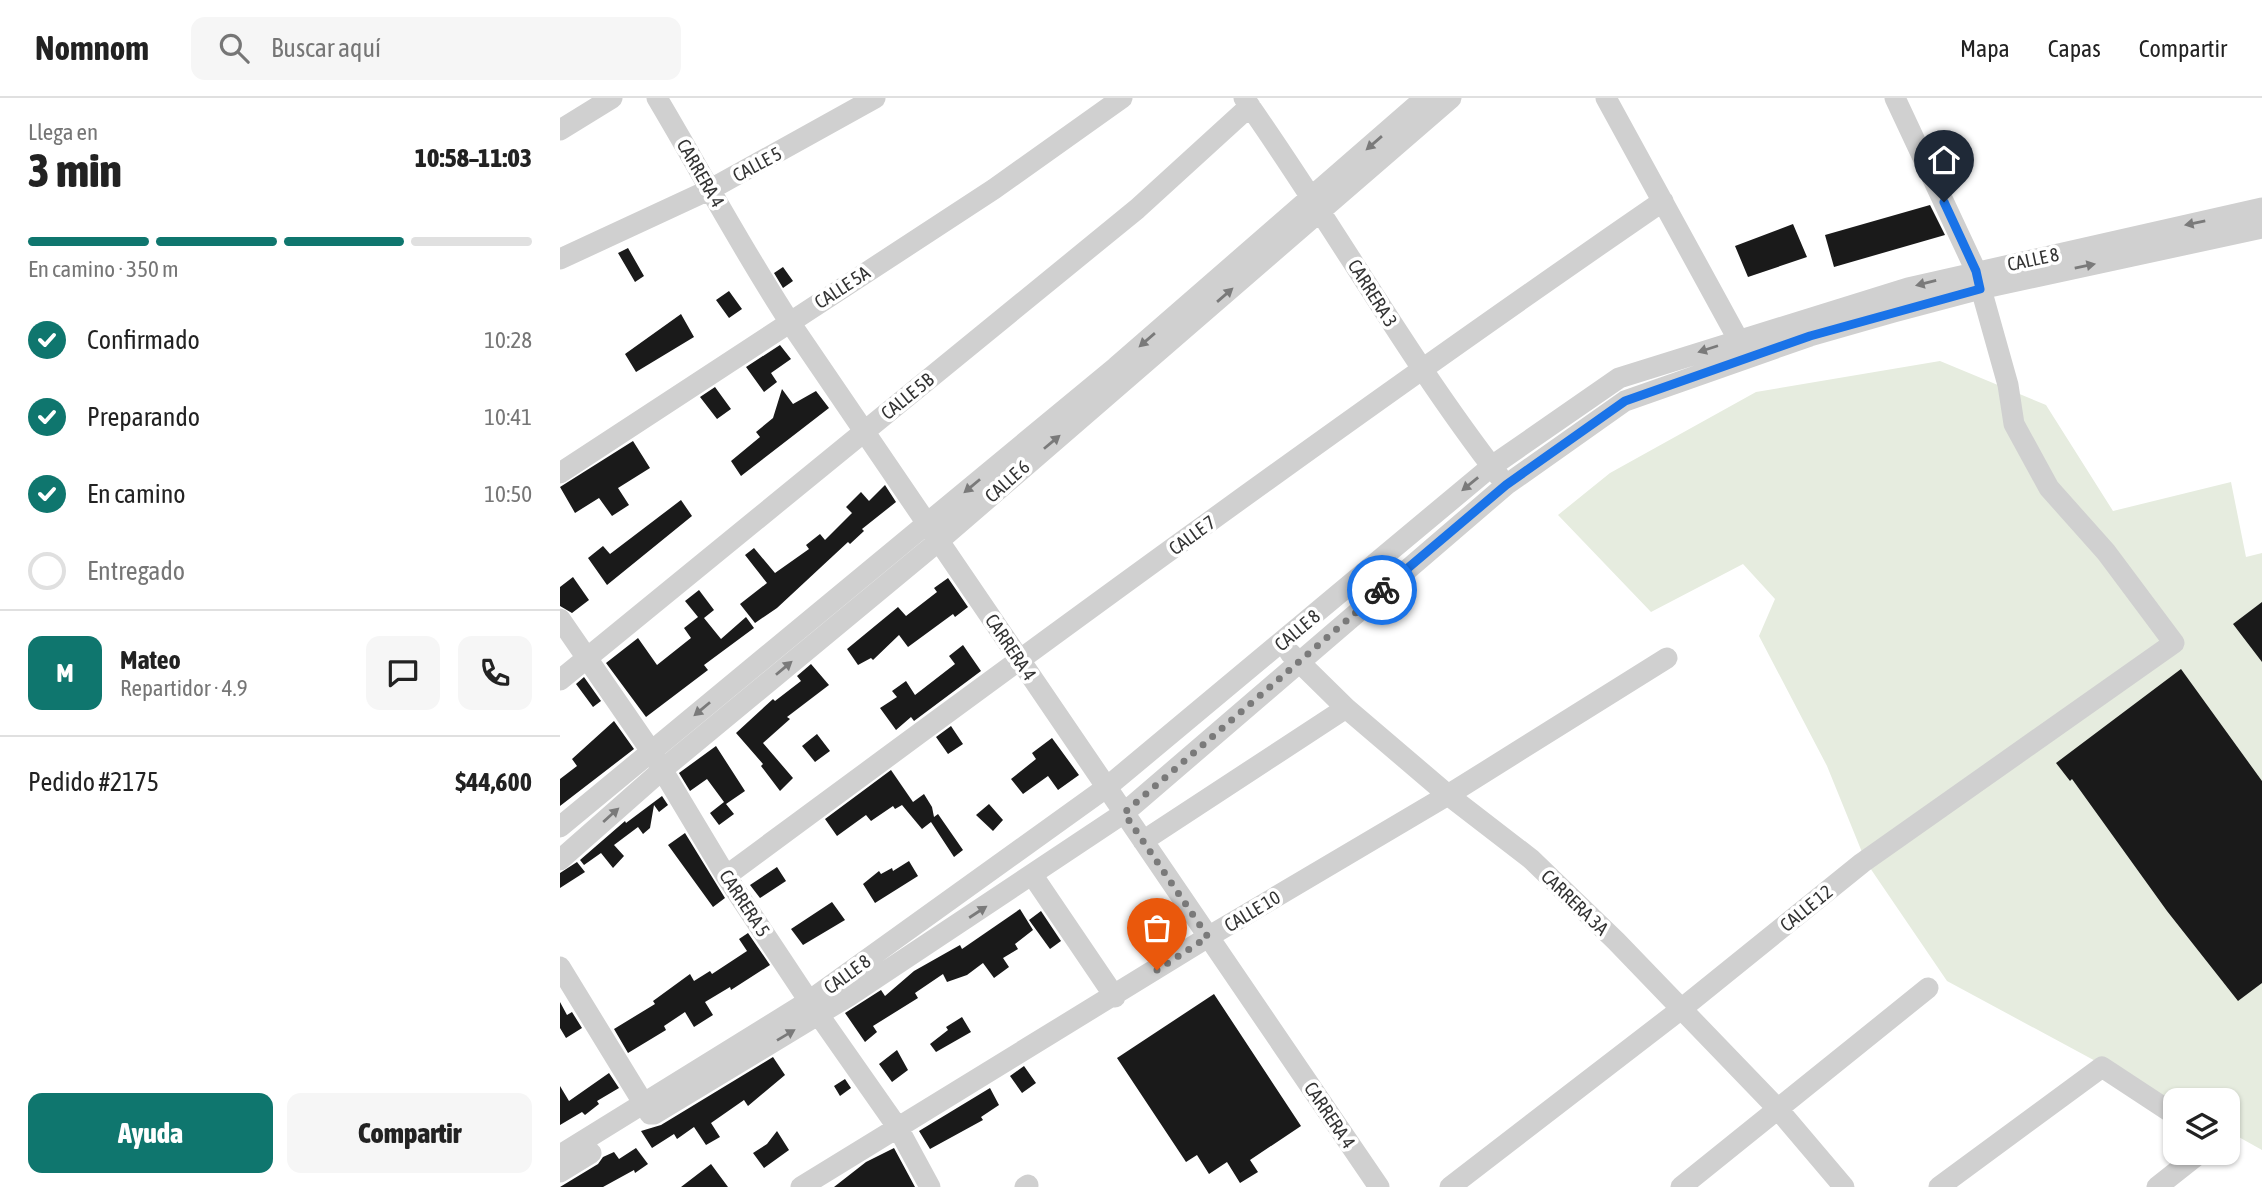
<!DOCTYPE html>
<html lang="es">
<head>
<meta charset="utf-8">
<style>
	body { margin:0; font-family:"Asap Condensed",sans-serif; background:#f6f6f6; color:#222; height:100vh; display:flex; flex-direction:column; font-size:26px; white-space:nowrap }
	* { box-sizing:border-box; margin:0 }
	p { font-size:23px; color:#767676 }
	.icon { flex:none; width:38px; height:38px; fill:none; stroke:currentColor; stroke-width:2; stroke-linecap:round; stroke-linejoin:round }
	.map { position:relative; flex:1; overflow:hidden }
	.side { display:flex; flex-direction:column; background:#fff; width:560px }
	.side>* { flex:none }
	.fabs { position:absolute; left:1603px; top:990px; display:grid; gap:14px }
	.fabs a { display:grid; place-items:center; width:77px; height:77px; border-radius:14px; background:#fff; box-shadow:0 2px 5px #0004; font-size:35px }
	.pin { position:absolute; display:grid; place-items:center; width:60px; height:60px; color:#fff; margin:-72px -30px; border-radius:50% 50% 50% 0; rotate:-45deg; box-shadow:0 0 7px #0007 }
	.pin .icon { rotate:45deg }
	.courier { position:absolute; display:grid; place-items:center; width:70px; height:70px; margin:-35px; border:5px solid #1a73e8; border-radius:50%; background:#fff; color:#222; box-shadow:0 2px 9px #0007 }
	.overview em { font-style:normal; font-weight:800 }
	.overview div { display:flex; flex-direction:column-reverse }
	.overview { display:flex; align-items:center; justify-content:space-between; height:119px; padding:0 28px }
	h1 { font-size:46px; font-weight:800; line-height:52px }
	.bar { display:grid; grid-template-columns:repeat(4,1fr); gap:10px 7px; align-content:center; height:84px; padding:0 28px }
	.bar i { height:9px; border-radius:5px; background:#e0e0e0 }
	.bar .selected { background:#0f766e }
	.bar p { grid-column:span 4 }
	.line { display:flex; align-items:center; gap:18px; padding:0 28px; border-top:2px solid #e0e0e0 }
	.line div { flex:1 }
	.round { display:grid; place-items:center; flex:none; width:74px; height:74px; border-radius:14px; background:#f6f6f6 }
	ol { padding:0 28px; list-style:none }
	li { display:flex; align-items:center; gap:21px; height:77px }
	li p { margin-inline-start:auto }
	li .icon { padding:7px; border-radius:50%; background:#0f766e; color:#fff; stroke-width:4 }
	li:last-child { color:#767676 }
	li i { width:38px; height:38px; border:4px solid #e0e0e0; border-radius:50% }
	.cta { display:flex; gap:14px; margin-top:auto; padding:14px 28px }
	.cta a { flex:1; height:80px; border-radius:14px; background:#0f766e; color:#fff; font-size:28px; font-weight:800; line-height:80px; text-align:center }
	.cta a+a { background:#f6f6f6; color:#222 }
	header { display:flex; align-items:center; gap:42px; box-sizing:border-box; height:98px; padding:0 35px; background:#fff; border-bottom:2px solid #e0e0e0 }
	header strong { font-size:33px }
	nav { display:flex; gap:38px; margin-inline-start:auto; font-size:24px }
	.search { width:490px; height:63px; background:#f6f6f6; display:flex; align-items:center; gap:18px; box-sizing:border-box; padding:0 24px; border-radius:14px; color:#767676; font-size:26px }
	main { display:flex; flex:1; min-height:0 }
	.map>svg:first-child { display:block }
	.green { fill:#e6ecdf }
	.building { fill:#1a1a1a }
	.lines { fill:none; stroke-linecap:round; stroke-linejoin:round }
	.minor { stroke:#d0d0d0; stroke-width:21 }
	.oneway { fill:#7a7a7a }
	.done { stroke:#7a7a7a; stroke-width:7; stroke-dasharray:0 12.6 }
	.route { stroke:#1a73e8; stroke-width:9 }
	.labels { text-anchor:middle; stroke-width:7; stroke-linejoin:round; paint-order:stroke }
	.street-label { font-size:19px; fill:#333; stroke:#fff }
</style>
</head>
<body>
<header>
<strong>Nomnom</strong>
<div class="search"><svg class="icon" aria-label="search" viewBox="0 0 24 24"><circle cx="10" cy="10" r="6"/><path d="M15 15l6 6"/></svg>Buscar aquí</div>
<nav><a>Mapa</a><a>Capas</a><a>Compartir</a></nav>
</header>
<main>
<section class="side">
<div class="overview"><div><h1>3 min</h1><p>Llega en</p></div><em>10:58–11:03</em></div>
<div class="bar"><i class="selected"></i><i class="selected"></i><i class="selected"></i><i></i><p>En camino · 350 m</p></div>
<ol>
<li><svg class="icon" aria-label="check" viewBox="0 0 24 24"><path d="M5 12l5 5 9-10"/></svg>Confirmado<p>10:28</p></li>
<li><svg class="icon" aria-label="check" viewBox="0 0 24 24"><path d="M5 12l5 5 9-10"/></svg>Preparando<p>10:41</p></li>
<li><svg class="icon" aria-label="check" viewBox="0 0 24 24"><path d="M5 12l5 5 9-10"/></svg>En camino<p>10:50</p></li>
<li><i></i>Entregado</li>
</ol>
<div class="line" style="height:126px"><b class="round" style="background:#0f766e;color:#fff">M</b><div><b>Mateo</b><p>Repartidor · 4.9</p></div><a class="round"><svg class="icon" aria-label="chat" viewBox="0 0 24 24"><path d="M4 5h16v11H9l-5 4z"/></svg></a><a class="round"><svg class="icon" aria-label="phone" viewBox="0 0 24 24"><path d="M5 4h4l2 5-3 2q2 4 5 5l2-3 5 2v4C11 20 4 13 5 4z"/></svg></a></div>
<div class="line" style="height:91px"><div>Pedido #2175</div><b>$44,600</b></div>
<div class="cta"><a>Ayuda</a><a>Compartir</a></div>
</section>
<div class="map">
<svg width="1702" height="1089" viewBox="0 0 1702 1089">
	<rect width="100%" height="100%" fill="#fff"/>
	<path class="green" d="M1380 263 1486 307 1553 413 1671 384 1686 459 1702 455V1052L1668 1033V1003H1615V1006L1387 883 1306 764 1267 668 1199 538 1215 501 1183 466 1091 514 998 417 1050 375 1196 294Z"/>
	<path class="building" d="M1370 107 1385 137 1274 169 1265 137Z
		M1233 126 1247 159 1188 179 1175 148Z
		M68 150 84 178 75 184 58 155Z
		M223 169 233 183 223 190 214 175Z
		M169 193 182 211 169 220 156 202Z
		M121 216 134 239 76 274 65 256Z
		M220 247 231 261 211 275 217 284 204 294 186 269Z
		M155 289 171 311 157 321 140 299Z
		M222 291 233 306 256 293 269 310 181 378 171 363 200 339 196 334 213 320Z
		M73 343 90 370 58 390 69 407 52 418 39 400 15 415 0 389Z
		M325 387 336 404 302 431 304 433 290 446 288 444 217 510 195 525 180 506 207 485 185 457 194 450 215 475 249 451 246 447 260 436 265 442 292 415 286 409 301 394 309 403Z
		M121 402 132 418 47 487 28 460 43 448 50 456Z
		M13 479 29 502 12 515 0 508V489Z
		M388 480 408 509 395 519 393 516 348 549 339 537 313 562 311 560 298 567 287 551 338 509 346 518 377 494 374 490Z
		M139 492 154 512 144 520 161 541 186 519 194 530 144 567 148 572 86 619 46 565 78 540 97 567 131 540 124 530 138 519 125 503Z
		M1702 504V564L1673 526Z
		M403 547 421 573 354 623 351 619 336 632 320 610 337 599 332 593 346 583 355 597 395 566 389 558Z
		M251 566 269 587 227 619 230 621 203 645 233 680 220 693 201 668 203 666 176 635 213 601 215 603 241 583 237 578Z
		M1621 571 1702 683V885L1678 903 1607 813 1512 681 1510 683 1496 665Z
		M24 579 41 603 33 609 16 586Z
		M54 623 74 651 0 708V681L17 668 12 661Z
		M391 628 403 646 388 656 376 639Z
		M257 636 270 653 255 664 242 648Z
		M492 640 519 677 498 692 488 678 463 696 451 681 476 661 472 655Z
		M156 648 185 693 166 706 174 716 159 727 150 715 164 704 147 681 130 693 119 675Z
		M331 672 353 704 364 696 372 709 374 719 378 716 403 752 394 759 371 724 362 731 342 707 335 711 333 708 311 723 306 717 277 738 265 721Z
		M102 698 108 707 99 714 94 707 90 730 83 736 78 729 54 747 64 758 53 770 41 755 24 767 20 762 65 723 66 725Z
		M429 706 443 722 433 733 416 717Z
		M125 735 165 800 153 809 108 747Z
		M349 763 358 778 315 805 303 786 319 773 321 776 332 770 333 773Z
		M17 764 25 774 0 790V775Z
		M217 769 226 783 200 800 190 787Z
		M272 804 285 822 243 847 231 831Z
		M460 811 473 832 455 846 458 851 443 860 449 869 434 880 423 865 407 877 387 884 383 876 355 895 358 900 313 928 317 934 305 944 285 915 321 892 325 898 354 873 400 847 402 851Z
		M481 813 501 843 490 851 469 822Z
		M188 835 210 867 171 892 170 889 145 904 153 917 134 929 125 914 104 928 106 932 68 955 54 931 95 906 93 903 130 876 134 883 150 873 152 876 187 853 179 841Z
		M654 896 741 1028 690 1062 698 1074 680 1085 667 1064 649 1076 637 1057 626 1064 557 960Z
		M0 904 7 917 12 914 22 930 6 940 0 930Z
		M402 919 411 934 376 954 370 946 388 932 386 929Z
		M337 952 348 972 332 984 319 966Z
		M213 959 225 977 188 1008 184 1002 151 1025 160 1039 146 1047 134 1029 117 1041 114 1036 92 1050 81 1033 101 1027Z
		M464 968 476 985 462 995 450 978Z
		M49 975 59 990 37 1003 39 1006 25 1017 22 1014 0 1027V988L9 1003Z
		M285 981 291 990 280 998 274 988Z
		M430 990 439 1007 421 1019 423 1022 370 1051 359 1033Z
		M217 1033 229 1052 204 1070 193 1055 207 1046Z
		M76 1050 88 1066 75 1075 74 1072 43 1089H0L38 1066 43 1059 54 1054 59 1061Z
		M334 1050 355 1089H274L306 1064Z
		M151 1066 168 1089H121Z"/>
	<g class="lines">
		<path class="minor" d="M97 0C141 74 182 151 229 223L819 1089
			M684 0C772 124 846 258 939 378
			M1046 0 1184 252
			M0 32 52 0
			M0 161 151 91 315 0
			M0 375 434 91 562 0
			M0 521 91 653 166 778 249 903 338 1030 370 1089
			M730 555 786 610 888 697 971 761 1056 843 1217 1010 1284 1089
			M0 582 577 111 690 8
			M0 729 556 269 865 0
			M583 743 786 610
			M0 762 102 672 380 442 891 0
			M166 778C476 549 786 321 1103 103
			M473 778 555 899
			M0 869 90 1016
			M94 1016 289 898 564 715 946 387 1065 303 1250 238 1334 214 1420 191 1702 130
			M0 1057 249 903 547 689 932 368 1059 280 1348 190 1702 110
			M0 1074 31 1055
			M241 1089 648 839 888 697 1107 560
			M465 1089 468 1087
			M890 1089 1120 912 1302 765 1614 545 1546 454 1489 390 1454 326 1448 287 1416 173 1335 0
			M1121 1089 1368 890
			M1379 1089 1542 969 1615 1017
			M1597 1089 1640 1055"/>
	</g>
	<defs><path id="oneway-solid" d="M-6-.8H1V-3.2L6.5 0L1 3.2V.8H-6Z" transform="scale(1.75)"/></defs>
	<g class="oneway">
		<use href="#oneway-solid" transform="translate(814 45) rotate(139)"/>
		<use href="#oneway-solid" transform="translate(1635 125) rotate(168)"/>
		<use href="#oneway-solid" transform="translate(1525 168) rotate(-12)"/>
		<use href="#oneway-solid" transform="translate(1366 185) rotate(166)"/>
		<use href="#oneway-solid" transform="translate(665 197) rotate(-41)"/>
		<use href="#oneway-solid" transform="translate(587 242) rotate(139)"/>
		<use href="#oneway-solid" transform="translate(1148 251) rotate(162)"/>
		<use href="#oneway-solid" transform="translate(492 344) rotate(-40)"/>
		<use href="#oneway-solid" transform="translate(910 386) rotate(141)"/>
		<use href="#oneway-solid" transform="translate(412 388) rotate(140)"/>
		<use href="#oneway-solid" transform="translate(224 570) rotate(-40)"/>
		<use href="#oneway-solid" transform="translate(142 611) rotate(140)"/>
		<use href="#oneway-solid" transform="translate(51 717) rotate(-42)"/>
		<use href="#oneway-solid" transform="translate(418 814) rotate(-33)"/>
		<use href="#oneway-solid" transform="translate(226 937) rotate(-31)"/>
	</g>
	<g class="lines">
		<path class="done" d="M597 872 648 839 564 715 822 492"/>
		<path class="route" d="M822 492 946 387 1065 303 1250 238 1420 191 1416 173 1384 104"/>
	</g>
	<g class="labels">
		<g class="street-label">
			<text transform="translate(197 66) rotate(-28)" y="7">CALLE 5</text>
			<text transform="translate(141 75) rotate(60)" y="7">CARRERA 4</text>
			<text transform="translate(1473 161) rotate(-12)" y="7">CALLE 8</text>
			<text transform="translate(282 189) rotate(-33)" y="7">CALLE 5A</text>
			<text transform="translate(813 195) rotate(58)" y="7">CARRERA 3</text>
			<text transform="translate(347 298) rotate(-39)" y="7">CALLE 5B</text>
			<text transform="translate(447 383) rotate(-42)" y="7">CALLE 6</text>
			<text transform="translate(632 437) rotate(-36)" y="7">CALLE 7</text>
			<text transform="translate(737 532) rotate(-40)" y="7">CALLE 8</text>
			<text transform="translate(451 549) rotate(56)" y="7">CARRERA 4</text>
			<text transform="translate(1015 804) rotate(44)" y="7">CARRERA 3A</text>
			<text transform="translate(185 805) rotate(57)" y="7">CARRERA 5</text>
			<text transform="translate(1246 810) rotate(-39)" y="7">CALLE 12</text>
			<text transform="translate(692 813) rotate(-31)" y="7">CALLE 10</text>
			<text transform="translate(287 876) rotate(-36)" y="7">CALLE 8</text>
			<text transform="translate(770 1017) rotate(56)" y="7">CARRERA 4</text>
		</g>
	</g>
</svg>
<div class="fabs">
<a><svg class="icon" aria-label="layers" viewBox="0 0 24 24"><path d="M12 4l9 5-9 5-9-5zM3 14l9 5 9-5"/></svg></a>
</div>
<div class="pin" style="left:597px;top:872px;background:#ea580c"><svg class="icon" aria-label="bag" viewBox="0 0 24 24"><path d="M5 8h14l-1 12H6zM9 8a3 3 0 0 1 6 0"/></svg></div>
<div class="pin" style="left:1384px;top:104px;background:#1f2937"><svg class="icon" aria-label="home" viewBox="0 0 24 24"><path d="M3 11l9-7 9 7M6 9v11h12V9"/></svg></div>
<div class="courier" style="left:822px;top:492px"><svg class="icon" aria-label="bike" viewBox="0 0 24 24"><circle cx="6" cy="16" r="4"/><circle cx="18" cy="16" r="4"/><path d="M6 16l4-8h5l3 8M10 8l3 8H6M13 5h3"/></svg></div>
</div>
</main>
</body>
</html>
